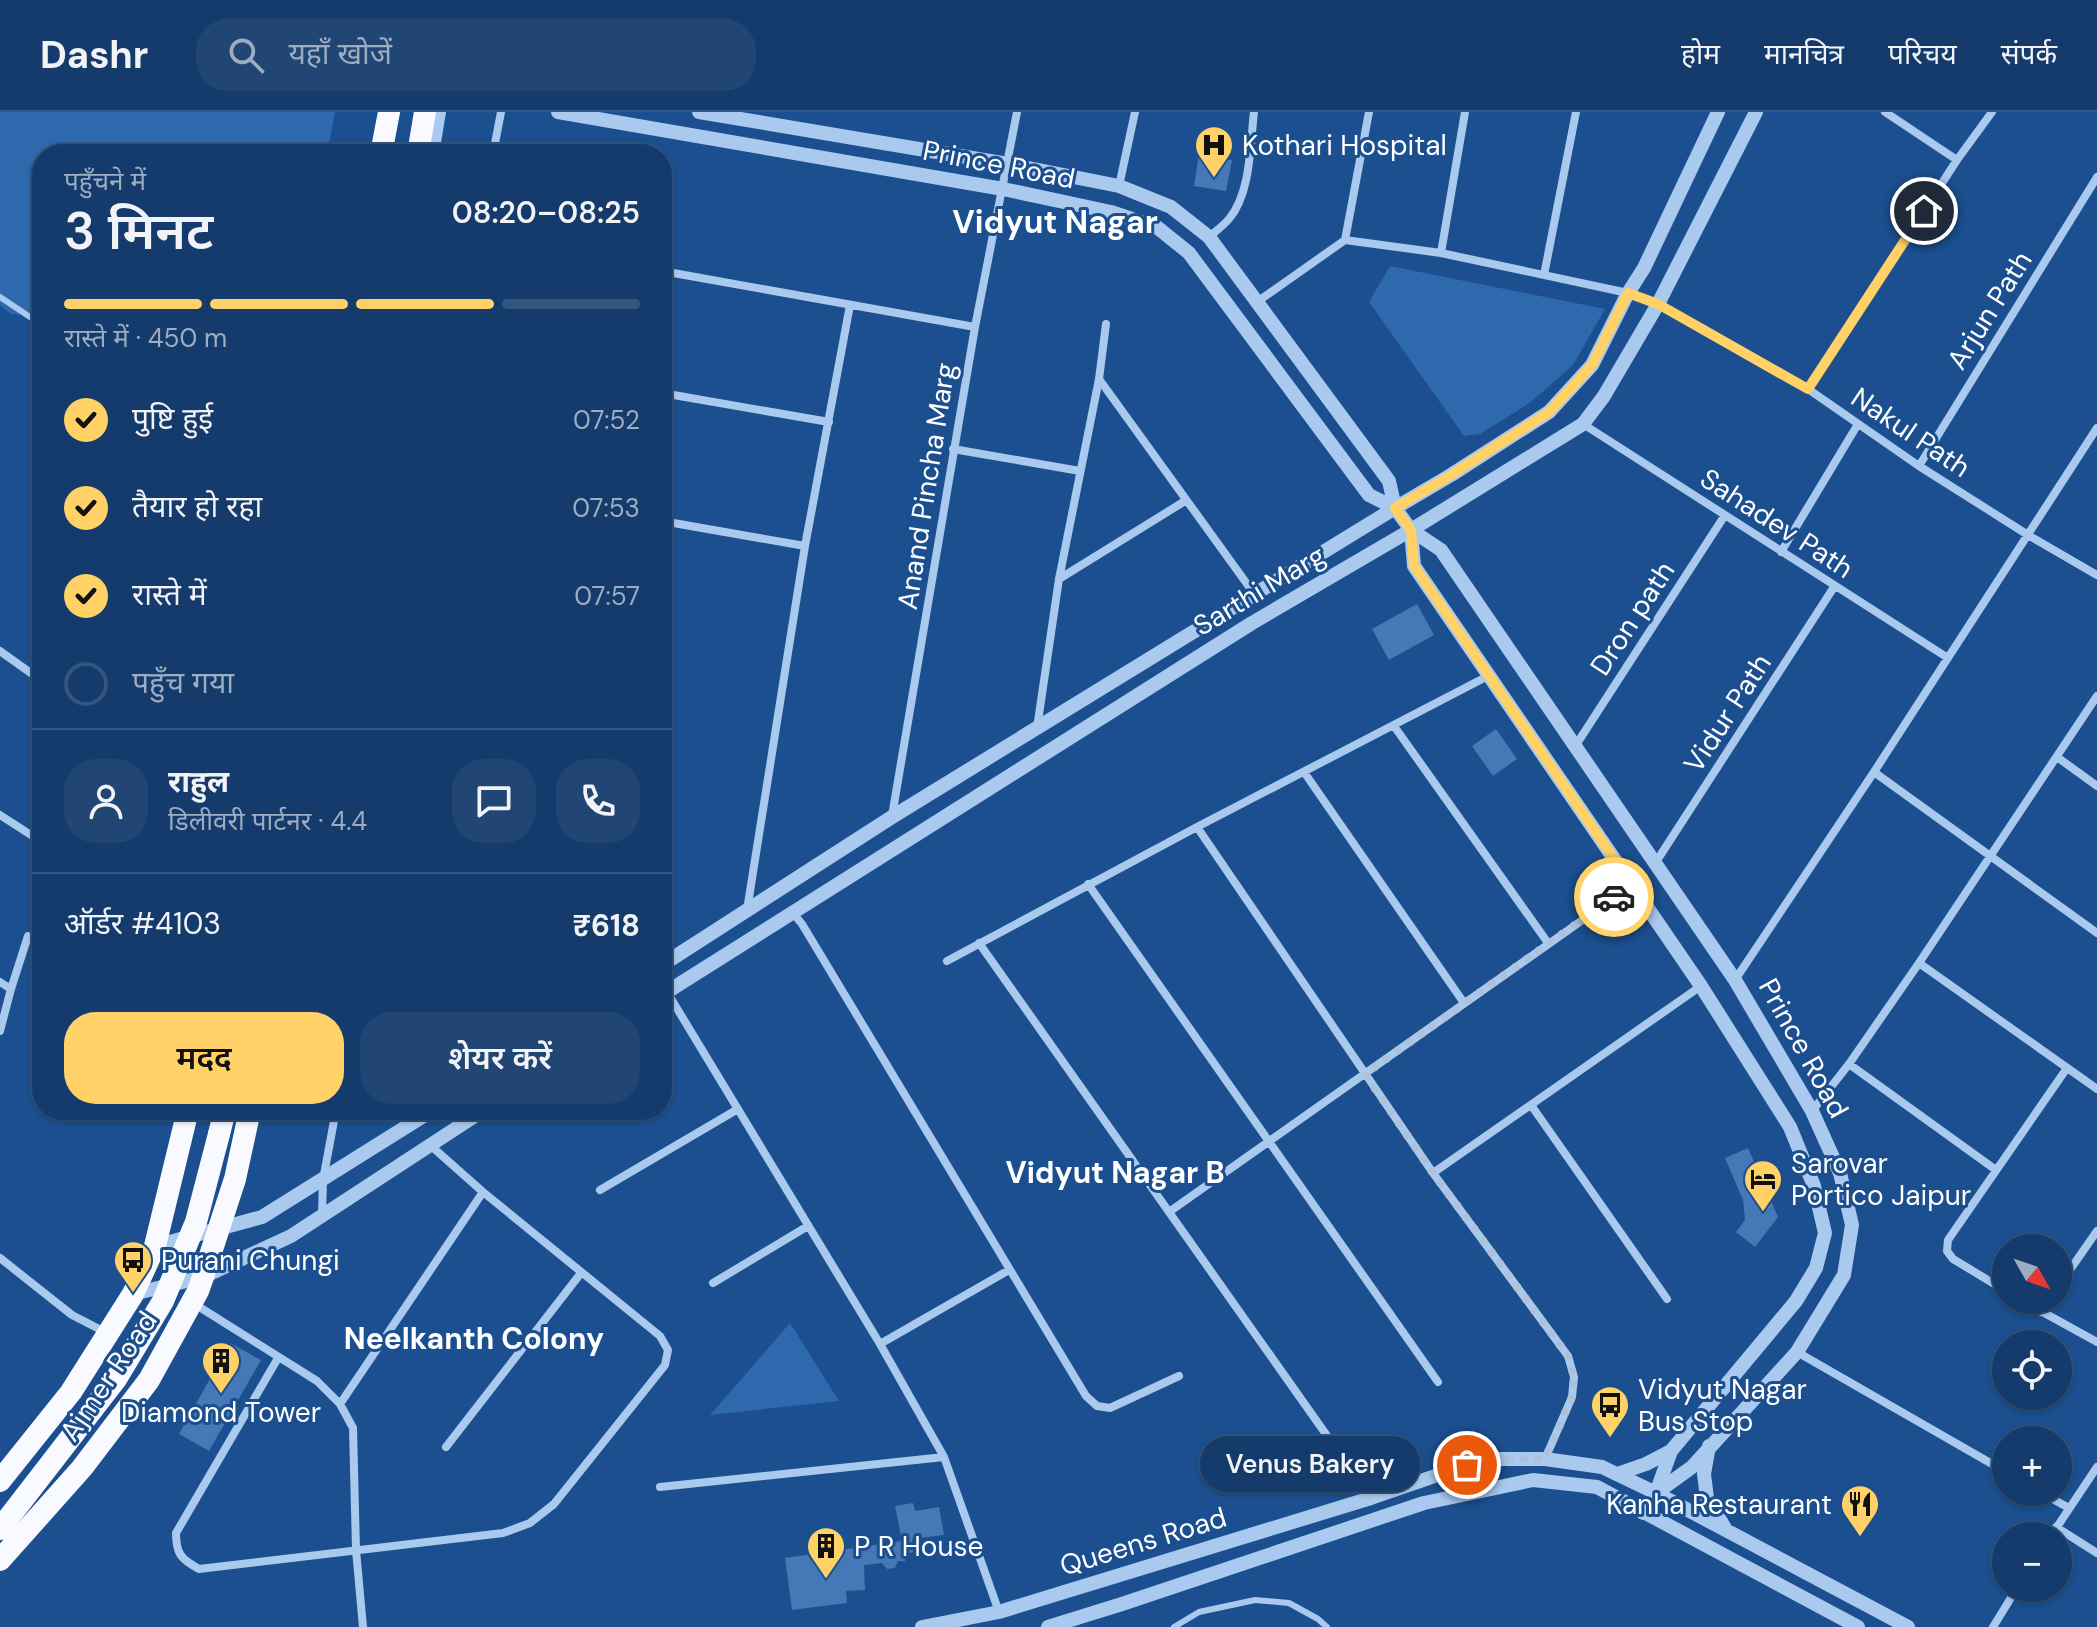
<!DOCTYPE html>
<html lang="hi">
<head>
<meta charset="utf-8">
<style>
	body { margin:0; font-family:"DM Sans","Noto Sans Devanagari",sans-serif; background:#214673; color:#f1f3f6; height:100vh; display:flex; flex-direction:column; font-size:30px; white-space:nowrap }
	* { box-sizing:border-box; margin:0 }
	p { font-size:26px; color:#9dadc1 }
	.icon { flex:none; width:44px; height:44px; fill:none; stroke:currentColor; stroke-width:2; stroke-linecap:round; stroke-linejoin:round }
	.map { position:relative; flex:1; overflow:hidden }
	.details { position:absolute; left:32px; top:32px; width:640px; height:976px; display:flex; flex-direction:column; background:#143b6b; border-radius:32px; box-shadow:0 2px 6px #0004,0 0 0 2px #33557e }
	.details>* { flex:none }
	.needle { width:52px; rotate:130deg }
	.buttons { position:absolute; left:1992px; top:1122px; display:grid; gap:16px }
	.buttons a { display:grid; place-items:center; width:80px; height:80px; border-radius:50%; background:#143b6b; box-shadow:0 2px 6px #0004,0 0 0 2px #33557e; font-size:40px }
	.pin { position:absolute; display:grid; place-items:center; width:68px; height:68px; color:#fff; margin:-34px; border:4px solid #fff; border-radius:50%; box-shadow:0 2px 8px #0007 }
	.courier { position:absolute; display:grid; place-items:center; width:80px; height:80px; margin:-40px; border:6px solid #ffd166; border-radius:50%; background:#fff; color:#222; box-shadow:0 2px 10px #0007 }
	.bubble { position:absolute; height:56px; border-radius:28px; background:#143b6b; box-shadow:0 2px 6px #0004,0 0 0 2px #33557e; font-size:26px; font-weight:600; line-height:56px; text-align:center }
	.head em { font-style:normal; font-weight:600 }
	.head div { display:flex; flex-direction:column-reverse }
	.head { display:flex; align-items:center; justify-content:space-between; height:136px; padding:0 32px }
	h1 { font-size:52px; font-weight:600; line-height:60px }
	.bar { display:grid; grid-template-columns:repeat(4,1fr); gap:12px 8px; align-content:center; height:96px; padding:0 32px }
	.bar i { height:10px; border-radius:6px; background:#33557e }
	.bar .active { background:#ffd166 }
	.bar p { grid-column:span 4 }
	.line { display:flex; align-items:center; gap:20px; padding:0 32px; border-top:2px solid #33557e }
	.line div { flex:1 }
	.round { display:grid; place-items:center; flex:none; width:84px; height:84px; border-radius:32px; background:#214673 }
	ol { padding:0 32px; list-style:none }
	li { display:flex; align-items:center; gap:24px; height:88px }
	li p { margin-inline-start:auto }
	li .icon { padding:8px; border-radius:50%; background:#ffd166; color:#111; stroke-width:4 }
	li:last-child { color:#9dadc1 }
	li i { width:44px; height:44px; border:4px solid #33557e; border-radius:50% }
	.cta { display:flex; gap:16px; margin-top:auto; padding:16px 32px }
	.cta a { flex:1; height:92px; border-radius:32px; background:#ffd166; color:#111; font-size:32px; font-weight:600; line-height:92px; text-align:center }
	.cta a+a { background:#214673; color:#f1f3f6 }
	header { display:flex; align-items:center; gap:48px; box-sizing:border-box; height:112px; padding:0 40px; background:#143b6b; border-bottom:2px solid #33557e }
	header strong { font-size:38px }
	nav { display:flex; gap:44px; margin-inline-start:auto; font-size:28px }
	.search { width:560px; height:72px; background:#214673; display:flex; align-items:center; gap:20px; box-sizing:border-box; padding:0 28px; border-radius:32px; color:#9dadc1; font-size:30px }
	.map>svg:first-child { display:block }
	.green { fill:#2e69ad }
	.building { fill:#4478b7 }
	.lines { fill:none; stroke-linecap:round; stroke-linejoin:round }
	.service { stroke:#a9c9ee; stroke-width:6 }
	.minor { stroke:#a9c9ee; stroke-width:8 }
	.tertiary { stroke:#a9c9ee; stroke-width:14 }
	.trunk { stroke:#f8faff; stroke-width:22 }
	.trunk-bridge { stroke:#f8faff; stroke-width:22 }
	.done { stroke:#afc1d8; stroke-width:8; stroke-dasharray:0 14.4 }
	.route { stroke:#ffd166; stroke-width:10 }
	.labels { text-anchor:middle; stroke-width:6; stroke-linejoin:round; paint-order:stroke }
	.poi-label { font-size:28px; fill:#fff; stroke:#1b4f8f; text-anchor:start }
	.street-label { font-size:28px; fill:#fff; stroke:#1b4f8f }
	.neighbourhood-label { font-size:30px; font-weight:bold; fill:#fff; stroke:#1b4f8f }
	.quarter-label { font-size:32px; font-weight:bold; fill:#fff; stroke:#1b4f8f }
</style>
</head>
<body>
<header>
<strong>Dashr</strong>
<div class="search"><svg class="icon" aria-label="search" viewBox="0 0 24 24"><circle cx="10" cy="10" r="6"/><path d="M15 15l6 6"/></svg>यहाँ खोजें</div>
<nav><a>होम</a><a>मानचित्र</a><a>परिचय</a><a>संपर्क</a></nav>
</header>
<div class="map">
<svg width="2097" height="1515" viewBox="0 0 2097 1515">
	<rect width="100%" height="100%" fill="#1b4f8f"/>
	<path class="green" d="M0 0H335L327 42H42V205L11 202 0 193Z
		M1390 154 1605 197 1573 253 1531 290 1480 322 1464 324 1369 190Z
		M790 1211 839 1289 710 1303Z"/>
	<path class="building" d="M1199 42 1232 48 1226 79 1194 74Z
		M1417 492 1434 523 1389 548 1372 517Z
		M1496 617 1517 647 1493 664 1472 634Z
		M1748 1036 1778 1105 1755 1135 1736 1120 1745 1108 1743 1088 1725 1046Z
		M230 1231 261 1248 209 1339 179 1322Z
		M913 1391 915 1399 939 1395 944 1423 912 1427 913 1440 906 1442 905 1449H898L895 1456 887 1457 882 1451 864 1453 865 1478 846 1479 847 1491 792 1498 785 1446 902 1429 895 1394Z"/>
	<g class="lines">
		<path class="service" d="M0 185 42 213
			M1174 1515 1199 1500 1255 1488 1289 1491 1318 1507 1327 1515"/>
		<path class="minor" d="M1885 0 1957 48
			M493 42 501 0
			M1119 74 1135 0
			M1209 125C1216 119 1223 114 1229 107 1251 81 1250 33 1254 0
			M1345 128 1441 141 1628 181 1658 192 1808 277 1919 354 2028 423 2097 463
			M1441 141 1465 0
			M662 159 975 215
			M1544 163 1576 0
			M1257 190 1345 128 1369 0
			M1099 267 1255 483
			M1808 277 1957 48 1992 0
			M662 281 829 310
			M1583 312 1948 546
			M953 337 1080 359
			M1919 354 2097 65
			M662 409 805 434
			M1781 440 1858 312
			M1059 467 1185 389
			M0 539 42 569
			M1394 614 1548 831
			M1037 616 1059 467 1099 267 1106 212
			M1576 633 1725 403
			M2057 645 2097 674
			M1304 660 1464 891
			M1874 660 2097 821
			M0 703 42 730
			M892 704 975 215 1017 0
			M1197 715 1433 1061 1568 1244 1574 1265 1572 1285 1545 1347
			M1656 750 1834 475
			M1088 772 1438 1270
			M747 798 805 434 850 193
			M792 800 802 812 1086 1284 1097 1294 1110 1296 1179 1264
			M979 831 1371 1386
			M947 849 1197 715 1488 564
			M1919 851 2097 977
			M1735 868 1874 660 2097 316
			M0 870 11 877 0 919
			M11 877 28 824
			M667 880 880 1232 944 1345 999 1500
			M1849 952 1996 1058
			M1531 993 1667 1187
			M1812 999 1849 952 1919 851 2097 584
			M1433 1061 1701 874
			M600 1078 738 997
			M1169 1100 1632 773
			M322 1104 323 1068 336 998
			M0 1146 72 1203 105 1220
			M713 1171 808 1114
			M2058 1175 2097 1119
			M2006 1179 1953 1147 1947 1139 1948 1128 2067 956
			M2021 1188 2097 1230
			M193 1191 317 1269 340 1292
			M2041 1200 2049 1188
			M880 1232 1009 1158
			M1797 1240 2006 1360
			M278 1246 176 1421C176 1442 181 1447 199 1457L503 1421 530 1411 554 1392 665 1253 668 1238 660 1224 483 1080 430 1033
			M446 1335 581 1161
			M660 1375 944 1345
			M2040 1380 2069 1396
			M2056 1415 2097 1441
			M2051 1424 2097 1355
			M363 1515 356 1438 353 1316 340 1292 483 1080
			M1993 1515 2017 1476"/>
		<path class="tertiary" d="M558 0 1003 77 1111 100 1158 116 1189 141 1369 383 1395 396
			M699 0 1008 52 1119 74 1171 95 1209 125 1389 369 1395 396 1411 418 1441 438 1735 868 1812 999 1840 1061 1852 1113 1844 1163 1797 1240 1692 1355 1656 1381
			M432 42 439 0
			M1411 418 1414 454 1701 874 1790 1015 1814 1074 1825 1121 1816 1156 1796 1189 1671 1339 1656 1381 1643 1401
			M662 853 892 705 1395 396 1451 363 1549 300 1592 253 1628 181 1644 156 1718 0
			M662 883 1252 511 1411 418 1583 312 1604 284 1658 192 1756 0
			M155 1134 262 1105 433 998
			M133 1182 203 1165 291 1124 484 998
			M1709 1334 1704 1362 1707 1386 1725 1416
			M1617 1362 1646 1352 1671 1339
			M922 1515 999 1500 1371 1386 1467 1353 1500 1347H1545L1602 1355 1656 1381 1908 1515
			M1048 1515 1122 1492 1424 1391 1533 1368 1597 1375 1858 1515"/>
		<path class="trunk" d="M381 42 389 0
			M418 42 425 0
			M219 1022 225 998
			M0 1369 71 1280 133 1182 155 1134 188 998
			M0 1448 82 1356 149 1268 198 1179 203 1165 235 1067 250 998"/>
		<path class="trunk-bridge" d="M0 1417 116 1267 163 1189 196 1110 219 1022"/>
	</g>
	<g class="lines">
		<path class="done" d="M1467 1353 1500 1347H1545L1572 1285 1574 1265 1568 1244 1433 1061 1365 962 1614 785"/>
		<path class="route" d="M1614 785 1632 773 1414 454 1411 418 1395 396 1451 363 1549 300 1592 253 1628 181 1658 192 1808 277 1924 99"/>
	</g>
	<defs>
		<g id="hospital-pin" transform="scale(2)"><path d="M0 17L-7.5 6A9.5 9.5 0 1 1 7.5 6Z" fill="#ffd166" stroke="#1b4f8f"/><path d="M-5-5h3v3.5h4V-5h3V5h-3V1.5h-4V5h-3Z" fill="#111"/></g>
		<g id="hotel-pin" transform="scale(2)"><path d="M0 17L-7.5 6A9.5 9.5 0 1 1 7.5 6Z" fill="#ffd166" stroke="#1b4f8f"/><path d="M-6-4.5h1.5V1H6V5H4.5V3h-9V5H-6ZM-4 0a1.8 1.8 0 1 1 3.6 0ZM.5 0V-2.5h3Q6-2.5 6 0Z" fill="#111"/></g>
		<g id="bus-pin" transform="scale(2)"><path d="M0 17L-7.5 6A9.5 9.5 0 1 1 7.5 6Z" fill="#ffd166" stroke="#1b4f8f"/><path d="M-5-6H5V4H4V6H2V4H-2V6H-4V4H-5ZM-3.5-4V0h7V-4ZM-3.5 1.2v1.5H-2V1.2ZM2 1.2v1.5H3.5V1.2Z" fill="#111"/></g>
		<g id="building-pin" transform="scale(2)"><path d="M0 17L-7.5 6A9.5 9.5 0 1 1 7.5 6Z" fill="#ffd166" stroke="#1b4f8f"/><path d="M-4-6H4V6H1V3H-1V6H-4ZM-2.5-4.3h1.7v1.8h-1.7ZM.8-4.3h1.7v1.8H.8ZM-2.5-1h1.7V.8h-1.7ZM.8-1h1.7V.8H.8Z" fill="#111"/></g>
		<g id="restaurant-pin" transform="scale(2)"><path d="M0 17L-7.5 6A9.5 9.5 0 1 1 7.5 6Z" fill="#ffd166" stroke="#1b4f8f"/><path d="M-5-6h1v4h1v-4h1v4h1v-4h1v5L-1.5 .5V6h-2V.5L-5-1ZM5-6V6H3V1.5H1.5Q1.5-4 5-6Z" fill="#111"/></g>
	</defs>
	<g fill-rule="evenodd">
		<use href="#hospital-pin" x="1214" y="33"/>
		<use href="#hotel-pin" x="1763" y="1067"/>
		<use href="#bus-pin" x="133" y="1148"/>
		<use href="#building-pin" x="221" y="1249"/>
		<use href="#bus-pin" x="1610" y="1293"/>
		<use href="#restaurant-pin" x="1860" y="1392"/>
		<use href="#building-pin" x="826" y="1434"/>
	</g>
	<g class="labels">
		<g class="poi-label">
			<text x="1242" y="43">Kothari Hospital</text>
			<text x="1791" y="1061">Sarovar<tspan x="1791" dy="32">Portico Jaipur</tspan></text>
			<text x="161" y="1158">Purani Chungi</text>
			<text x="1638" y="1287">Vidyut Nagar<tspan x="1638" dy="32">Bus Stop</tspan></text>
			<text x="221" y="1310" text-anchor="middle">Diamond Tower</text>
			<text x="1832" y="1402" text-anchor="end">Kanha Restaurant</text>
			<text x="854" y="1444">P R House</text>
		</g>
		<g class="street-label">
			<text transform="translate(999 52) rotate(11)" y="10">Prince Road</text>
			<text transform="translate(1989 198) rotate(-58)" y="10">Arjun Path</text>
			<text transform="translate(1911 320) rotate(34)" y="10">Nakul Path</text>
			<text transform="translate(926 374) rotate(-81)" y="10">Anand Pincha Marg</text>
			<text transform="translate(1777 411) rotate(33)" y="10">Sahadev Path</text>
			<text transform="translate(1259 478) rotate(-31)" y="10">Sarthi Marg</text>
			<text transform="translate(1632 506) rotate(-57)" y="10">Dron path</text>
			<text transform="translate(1727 601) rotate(-57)" y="10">Vidur Path</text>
			<text transform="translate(1804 936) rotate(61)" y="10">Prince Road</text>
			<text transform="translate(108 1264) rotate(-56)" y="10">Ajmer Road</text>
			<text transform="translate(1143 1429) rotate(-17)" y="10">Queens Road</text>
		</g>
		<g class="neighbourhood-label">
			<text x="1115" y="1071">Vidyut Nagar B</text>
			<text x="474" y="1237">Neelkanth Colony</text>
		</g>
		<g class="quarter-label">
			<text x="1055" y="121">Vidyut Nagar</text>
		</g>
	</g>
</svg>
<div class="buttons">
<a><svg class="needle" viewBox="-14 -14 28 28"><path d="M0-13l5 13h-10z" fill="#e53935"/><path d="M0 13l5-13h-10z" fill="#9dadc1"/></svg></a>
<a><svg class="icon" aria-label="locate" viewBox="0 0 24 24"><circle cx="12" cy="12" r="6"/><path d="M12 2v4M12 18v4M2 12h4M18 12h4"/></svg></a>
<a>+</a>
<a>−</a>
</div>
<div class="pin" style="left:1467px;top:1353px;background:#ea580c"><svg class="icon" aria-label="bag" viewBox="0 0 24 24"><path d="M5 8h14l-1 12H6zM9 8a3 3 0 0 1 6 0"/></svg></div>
<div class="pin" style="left:1924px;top:99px;background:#1f2937"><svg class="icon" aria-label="home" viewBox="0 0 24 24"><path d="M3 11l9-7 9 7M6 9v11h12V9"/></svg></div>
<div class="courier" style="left:1614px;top:785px"><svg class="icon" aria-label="car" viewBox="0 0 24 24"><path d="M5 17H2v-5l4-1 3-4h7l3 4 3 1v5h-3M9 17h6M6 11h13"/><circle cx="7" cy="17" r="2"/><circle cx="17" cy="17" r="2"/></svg></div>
<div class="bubble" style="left:1200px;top:1324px;width:220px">Venus Bakery</div>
<section class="details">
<div class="head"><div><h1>3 मिनट</h1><p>पहुँचने में</p></div><em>08:20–08:25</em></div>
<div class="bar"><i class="active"></i><i class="active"></i><i class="active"></i><i></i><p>रास्ते में · 450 m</p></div>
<ol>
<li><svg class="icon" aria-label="check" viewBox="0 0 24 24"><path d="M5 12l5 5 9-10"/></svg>पुष्टि हुई<p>07:52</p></li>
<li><svg class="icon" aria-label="check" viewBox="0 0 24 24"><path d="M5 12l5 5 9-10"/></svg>तैयार हो रहा<p>07:53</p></li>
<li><svg class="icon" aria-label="check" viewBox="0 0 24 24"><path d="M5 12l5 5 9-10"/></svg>रास्ते में<p>07:57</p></li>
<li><i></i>पहुँच गया</li>
</ol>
<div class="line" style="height:144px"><a class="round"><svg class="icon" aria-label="person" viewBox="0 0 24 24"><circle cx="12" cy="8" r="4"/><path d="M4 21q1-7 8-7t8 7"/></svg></a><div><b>राहुल</b><p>डिलीवरी पार्टनर · 4.4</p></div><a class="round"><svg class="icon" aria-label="chat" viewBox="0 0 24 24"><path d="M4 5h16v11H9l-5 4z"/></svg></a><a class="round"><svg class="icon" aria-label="phone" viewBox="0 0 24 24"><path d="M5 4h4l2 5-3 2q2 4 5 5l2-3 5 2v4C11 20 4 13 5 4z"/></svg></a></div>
<div class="line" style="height:104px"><div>ऑर्डर #4103</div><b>₹618</b></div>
<div class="cta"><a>मदद</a><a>शेयर करें</a></div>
</section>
</div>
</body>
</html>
